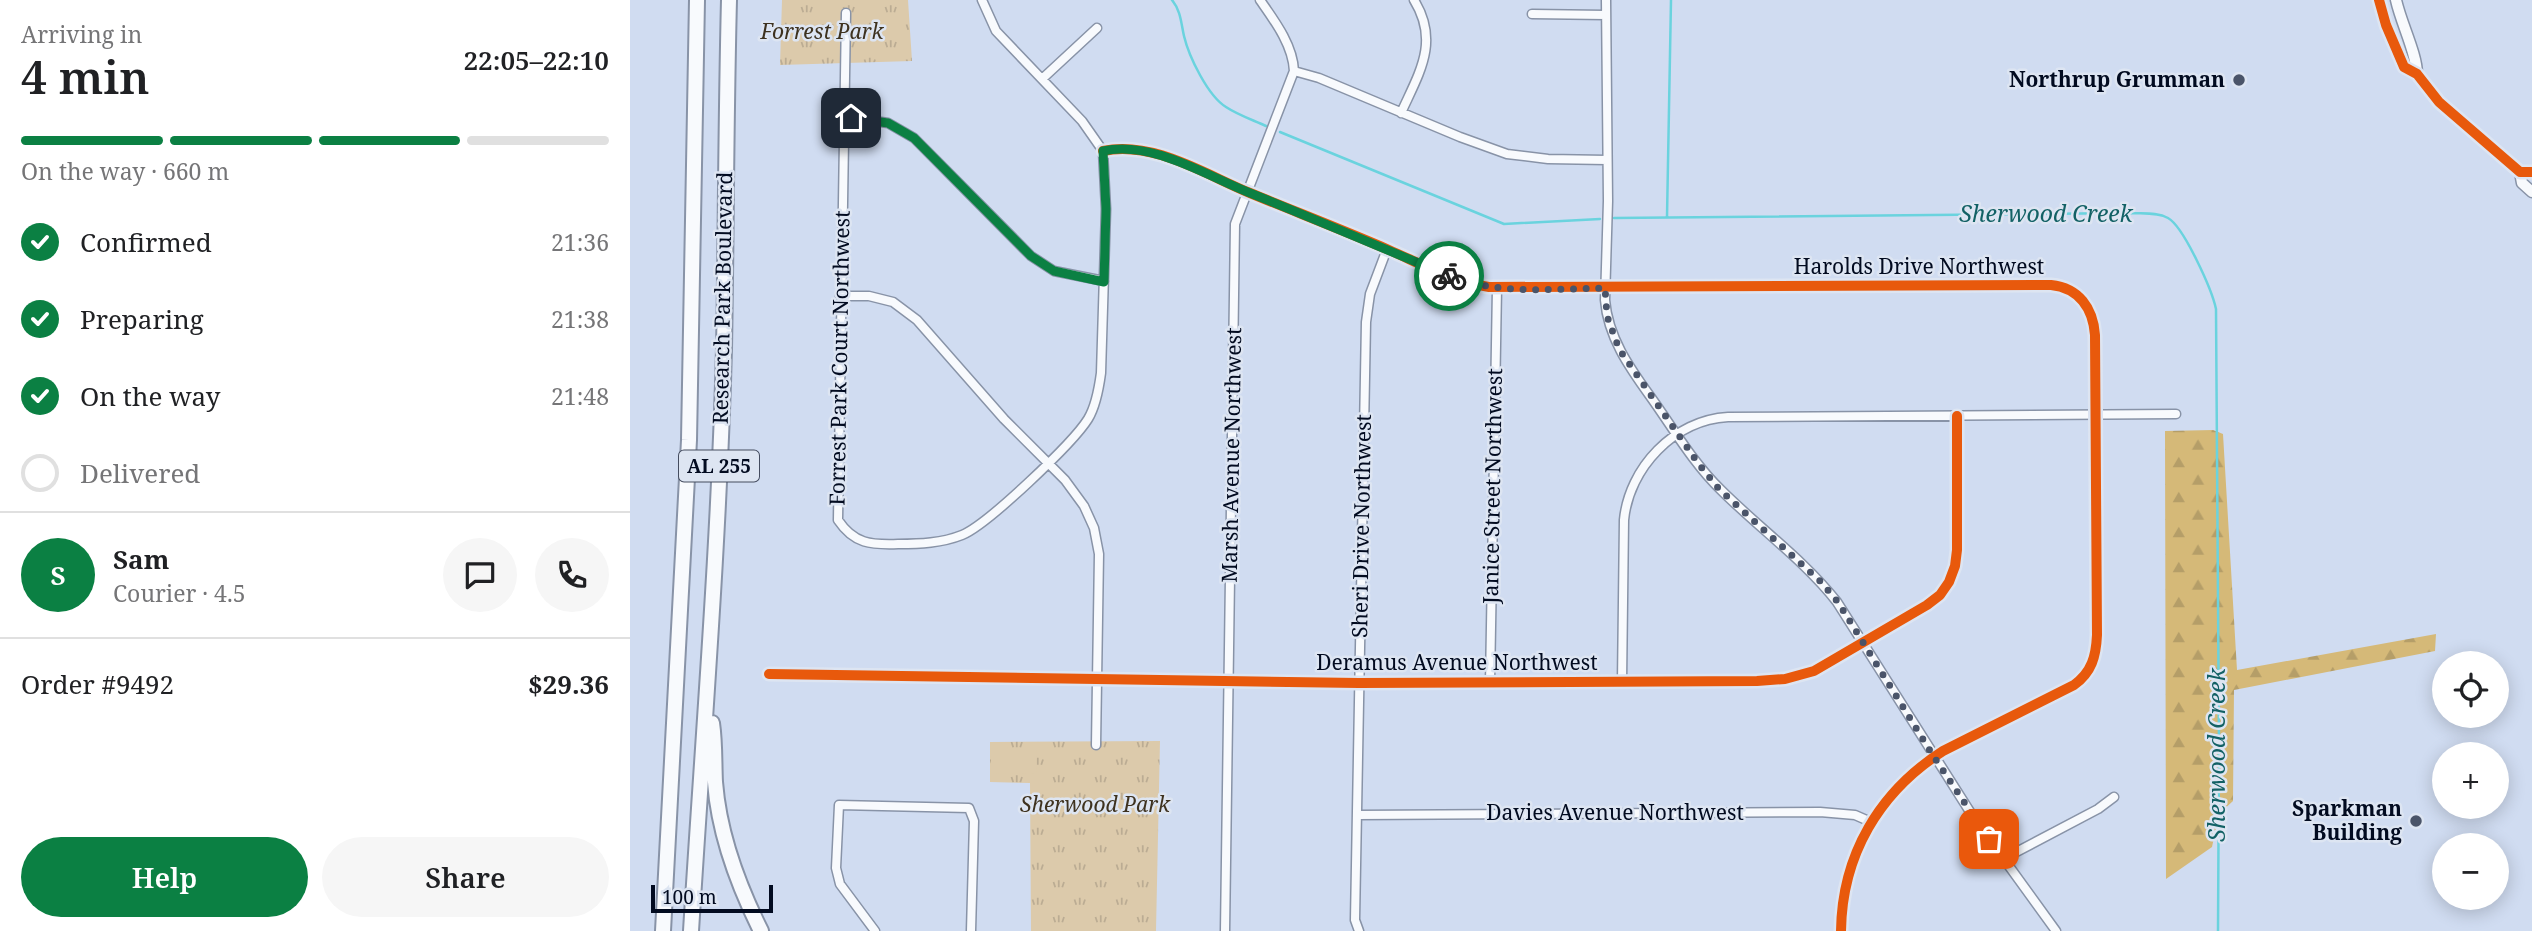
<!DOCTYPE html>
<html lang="en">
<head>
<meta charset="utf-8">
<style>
	body { margin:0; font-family:"Noto Serif",serif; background:#f6f6f6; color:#202124; height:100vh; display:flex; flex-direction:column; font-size:26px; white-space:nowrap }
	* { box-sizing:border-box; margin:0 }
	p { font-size:23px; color:#757577 }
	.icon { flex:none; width:38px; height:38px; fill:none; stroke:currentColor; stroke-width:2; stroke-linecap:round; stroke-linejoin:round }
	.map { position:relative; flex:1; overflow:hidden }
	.details { display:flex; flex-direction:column; background:#fff; width:630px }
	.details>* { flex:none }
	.fabs { position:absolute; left:1802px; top:651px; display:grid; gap:14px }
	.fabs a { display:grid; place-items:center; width:77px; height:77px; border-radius:50%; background:#fff; box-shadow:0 4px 18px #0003; font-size:35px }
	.scale { position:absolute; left:21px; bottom:18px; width:122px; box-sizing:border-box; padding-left:7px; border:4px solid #020b20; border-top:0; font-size:19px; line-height:24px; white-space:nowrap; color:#020b20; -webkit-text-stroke:5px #dde5f2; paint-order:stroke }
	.pin { position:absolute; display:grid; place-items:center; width:60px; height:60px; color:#fff; margin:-30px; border-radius:14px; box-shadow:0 4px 10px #0006 }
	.courier { position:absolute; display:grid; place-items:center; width:70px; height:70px; margin:-35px; border:5px solid #0b8043; border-radius:50%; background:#fff; color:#222; box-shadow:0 2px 9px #0007 }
	.summary em { font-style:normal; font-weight:600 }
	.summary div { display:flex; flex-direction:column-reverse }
	.summary { display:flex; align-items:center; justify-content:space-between; height:119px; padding:0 21px }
	h1 { font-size:46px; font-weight:600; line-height:52px }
	.bar { display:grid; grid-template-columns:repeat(4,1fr); gap:10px 7px; align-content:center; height:84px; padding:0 21px }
	.bar i { height:9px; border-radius:5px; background:#e0e0e0 }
	.bar .active { background:#0b8043 }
	.bar p { grid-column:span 4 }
	.line { display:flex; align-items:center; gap:18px; padding:0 21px; border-top:2px solid #e0e0e0 }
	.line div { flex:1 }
	.round { display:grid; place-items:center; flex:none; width:74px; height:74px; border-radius:37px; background:#f6f6f6 }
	ol { padding:0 21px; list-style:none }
	li { display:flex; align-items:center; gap:21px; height:77px }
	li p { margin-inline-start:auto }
	li .icon { padding:7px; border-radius:50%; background:#0b8043; color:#fff; stroke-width:4 }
	li:last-child { color:#757577 }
	li i { width:38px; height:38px; border:4px solid #e0e0e0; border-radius:50% }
	.cta { display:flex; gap:14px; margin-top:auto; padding:14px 21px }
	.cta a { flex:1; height:80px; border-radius:42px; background:#0b8043; color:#fff; font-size:28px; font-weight:600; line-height:80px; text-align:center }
	.cta a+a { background:#f6f6f6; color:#202124 }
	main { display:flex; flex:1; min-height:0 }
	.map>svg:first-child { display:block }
	.grass { fill:url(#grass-tufts) }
	.forest { fill:url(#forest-firs) }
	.garden { fill:#dccaab }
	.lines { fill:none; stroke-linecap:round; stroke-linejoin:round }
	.stream { stroke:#6ad3de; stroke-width:2.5 }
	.minor-casing { stroke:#8893a7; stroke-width:11 }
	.tertiary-casing { stroke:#8893a7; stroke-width:13 }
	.motorway-casing { stroke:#8893a7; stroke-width:18 }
	.minor { stroke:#f8fafd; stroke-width:8 }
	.tertiary { stroke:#f8fafd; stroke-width:10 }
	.motorway { stroke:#f8fafd; stroke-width:14 }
	.cycleway-casing { stroke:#dde5f2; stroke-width:15 }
	.cycleway { stroke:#e8590c; stroke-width:10 }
	.done { stroke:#4a5469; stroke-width:7; stroke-dasharray:0 12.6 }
	.route { stroke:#0b8043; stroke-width:9 }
	.poi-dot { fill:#4a5469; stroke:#dde5f2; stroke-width:2.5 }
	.labels { text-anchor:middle; stroke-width:5; stroke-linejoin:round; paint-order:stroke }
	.shield { fill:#dde5f2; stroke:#444c5f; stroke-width:2 }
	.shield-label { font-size:19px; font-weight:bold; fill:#020b20 }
	.park-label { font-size:21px; font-style:italic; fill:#3e321f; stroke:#dde5f2 }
	.poi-label { font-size:21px; font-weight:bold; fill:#020b20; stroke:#dde5f2; text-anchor:end }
	.street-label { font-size:21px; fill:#020b20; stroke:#dde5f2 }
	.water-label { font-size:23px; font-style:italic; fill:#126165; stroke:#dde5f2 }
</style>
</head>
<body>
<main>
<section class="details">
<div class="summary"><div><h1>4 min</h1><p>Arriving in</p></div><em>22:05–22:10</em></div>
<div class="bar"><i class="active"></i><i class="active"></i><i class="active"></i><i></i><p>On the way · 660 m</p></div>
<ol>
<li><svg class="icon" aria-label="check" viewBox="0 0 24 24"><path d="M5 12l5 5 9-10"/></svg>Confirmed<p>21:36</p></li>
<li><svg class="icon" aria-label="check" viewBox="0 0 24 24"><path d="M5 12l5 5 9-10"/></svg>Preparing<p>21:38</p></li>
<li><svg class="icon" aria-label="check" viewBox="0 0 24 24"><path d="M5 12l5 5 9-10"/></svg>On the way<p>21:48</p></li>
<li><i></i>Delivered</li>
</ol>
<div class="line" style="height:126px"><b class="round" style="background:#0b8043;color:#fff">S</b><div><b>Sam</b><p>Courier · 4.5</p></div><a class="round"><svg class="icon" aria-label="chat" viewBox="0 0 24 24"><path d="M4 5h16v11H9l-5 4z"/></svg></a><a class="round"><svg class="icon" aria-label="phone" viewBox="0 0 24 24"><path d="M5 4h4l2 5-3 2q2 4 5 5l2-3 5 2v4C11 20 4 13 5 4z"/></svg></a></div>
<div class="line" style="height:91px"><div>Order #9492</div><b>$29.36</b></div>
<div class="cta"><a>Help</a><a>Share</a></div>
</section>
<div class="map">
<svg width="1902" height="931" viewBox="0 0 1902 931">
	<defs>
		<pattern id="grass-tufts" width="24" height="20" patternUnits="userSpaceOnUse" patternTransform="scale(1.75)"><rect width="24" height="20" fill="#dccaab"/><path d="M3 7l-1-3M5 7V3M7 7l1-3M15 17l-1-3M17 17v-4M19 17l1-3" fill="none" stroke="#bbac93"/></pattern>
		<pattern id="forest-firs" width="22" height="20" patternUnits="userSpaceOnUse" patternTransform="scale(1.75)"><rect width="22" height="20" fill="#d5b978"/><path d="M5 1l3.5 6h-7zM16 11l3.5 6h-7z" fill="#b59e68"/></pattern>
	</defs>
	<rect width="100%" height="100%" fill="#d0dcf1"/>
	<path class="grass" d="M152 0H278L282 61 150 65Z
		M530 741 526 931H401L400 783 360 782V742Z"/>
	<path class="forest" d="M1583 430 1593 434 1607 670 1806 634 1805 651 1604 690 1603 801 1589 814 1582 847 1536 879 1535 431Z"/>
	<path class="garden" d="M361 750H407L406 774 361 773Z"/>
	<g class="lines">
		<path class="stream" d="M542 0C551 11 551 23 554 36 559 57 578 96 596 107 608 115 623 120 636 126
			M650 132 874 224 970 219
			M1037 217 1041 0
			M984 218 1500 213C1512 214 1527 212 1538 218 1554 227 1582 290 1586 309L1589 745 1588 931"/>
		<g class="minor-casing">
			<path id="minor" d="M976 0 978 201 975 300C978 337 999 367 1020 396 1043 428 1063 463 1091 490 1129 528 1174 560 1207 602L1342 815 1426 931
				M216 13 208 520C224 544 241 545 268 544 290 544 312 543 332 535 357 525 443 443 458 419 466 406 469 388 471 373L476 209 473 151 452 121 366 31 352 0
				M902 14 976 15
				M664 71 689 78 830 137 877 154 918 159 977 160
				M412 79 467 28
				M771 113C789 73 810 42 784 0
				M215 117 258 123 284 138 401 256 424 271 474 281
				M473 151C523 140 576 175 620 193 666 212 713 230 759 250 791 264 824 282 859 287L1421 285C1449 288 1463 308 1465 335L1467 635C1466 656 1462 672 1444 685L1313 751C1249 792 1212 855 1211 931
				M210 296H239L263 302 287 320 374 419 435 480 454 506 464 528 469 554 466 745
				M139 674 729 683 1127 681 1155 679 1184 671 1297 605 1310 595 1319 582 1325 566 1327 550V416
				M992 682 994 520C999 468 1044 420 1098 417L1546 414
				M860 683 867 288
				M727 815 1190 812 1225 815 1241 822
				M1373 859 1468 809 1484 797
				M245 931 210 884 206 868 209 805 339 808 344 821 341 931
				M595 931 605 224 664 71C663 45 644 20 630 0
				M729 931 725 920 736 322 740 294 757 249"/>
		</g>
		<g class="tertiary-casing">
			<path id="tertiary" d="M1749 0 1756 25 1774 67 1787 74 1809 102 1890 172H1902
				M1766 0C1771 23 1787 54 1787 74
				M1890 172 1892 183 1902 192"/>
		</g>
		<g class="motorway-casing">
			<path id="motorway" d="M82 723C85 743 84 763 85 782 89 834 108 885 131 931
				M33 931 59 440 67 0
				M61 931C73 737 89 544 94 349 96 233 96 116 99 0"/>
		</g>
		<use href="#minor" class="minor"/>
		<use href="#tertiary" class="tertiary"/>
		<use href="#motorway" class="motorway"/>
		<g class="cycleway-casing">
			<path id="cycleway" d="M1749 0 1756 25 1774 67 1787 74 1809 102 1890 172H1902
				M473 151C523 140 576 175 620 193 666 212 713 230 759 250 791 264 824 282 859 287L1421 285C1449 288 1463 308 1465 335L1467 635C1466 656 1462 672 1444 685L1313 751C1249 792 1212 855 1211 931
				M139 674 729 683 1127 681 1155 679 1184 671 1297 605 1310 595 1319 582 1325 566 1327 550V416"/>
		</g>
		<use href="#cycleway" class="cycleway"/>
	</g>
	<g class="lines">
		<path class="done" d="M819 276C868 295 923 289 975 288L977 316 989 349 1068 463 1089 489 1190 581 1208 602 1304 757 1359 839"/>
		<path class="route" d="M221 118 258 123 284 138 401 256 424 271 474 282 476 209 473 151C522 140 577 176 620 193 687 220 753 248 819 276"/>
	</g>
	<g class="poi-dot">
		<circle cx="1609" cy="80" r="7"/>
		<circle cx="1786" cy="821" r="7"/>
	</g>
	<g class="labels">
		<rect class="shield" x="49" y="450.5" width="80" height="31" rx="5"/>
		<g class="shield-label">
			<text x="89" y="473">AL 255</text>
		</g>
		<g class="park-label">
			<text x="192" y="39">Forrest Park</text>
			<text x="465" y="812">Sherwood Park</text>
		</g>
		<g class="poi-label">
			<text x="1595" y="87">Northrup Grumman</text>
			<text x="1772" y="816">Sparkman<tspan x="1772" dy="24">Building</tspan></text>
		</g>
		<g class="street-label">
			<text x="1289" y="274">Harolds Drive Northwest</text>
			<text transform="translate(93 298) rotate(-89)" y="7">Research Park Boulevard</text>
			<text transform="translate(210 358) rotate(-89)" y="7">Forrest Park Court Northwest</text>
			<text transform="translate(602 455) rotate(-89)" y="7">Marsh Avenue Northwest</text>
			<text transform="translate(863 486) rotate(-89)" y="7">Janice Street Northwest</text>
			<text transform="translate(732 526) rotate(-89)" y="7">Sheri Drive Northwest</text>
			<text x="827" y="670">Deramus Avenue Northwest</text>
			<text x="985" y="820">Davies Avenue Northwest</text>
		</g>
		<g class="water-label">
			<text x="1416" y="222">Sherwood Creek</text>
			<text transform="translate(1587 755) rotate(-90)" y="8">Sherwood Creek</text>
		</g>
	</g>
</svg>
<div class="fabs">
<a><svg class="icon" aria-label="locate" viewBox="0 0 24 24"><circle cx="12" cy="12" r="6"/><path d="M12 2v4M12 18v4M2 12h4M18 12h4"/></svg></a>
<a>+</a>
<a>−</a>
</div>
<div class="scale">100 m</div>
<div class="pin" style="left:1359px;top:839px;background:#ea580c"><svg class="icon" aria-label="bag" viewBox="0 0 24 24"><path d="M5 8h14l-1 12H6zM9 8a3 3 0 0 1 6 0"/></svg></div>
<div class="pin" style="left:221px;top:118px;background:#1f2937"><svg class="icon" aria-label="home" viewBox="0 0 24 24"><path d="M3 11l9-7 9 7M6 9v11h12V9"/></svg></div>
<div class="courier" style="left:819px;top:276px"><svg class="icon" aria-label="bike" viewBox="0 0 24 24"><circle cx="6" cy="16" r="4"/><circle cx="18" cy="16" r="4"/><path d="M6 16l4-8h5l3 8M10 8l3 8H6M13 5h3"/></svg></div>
</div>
</main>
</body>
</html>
